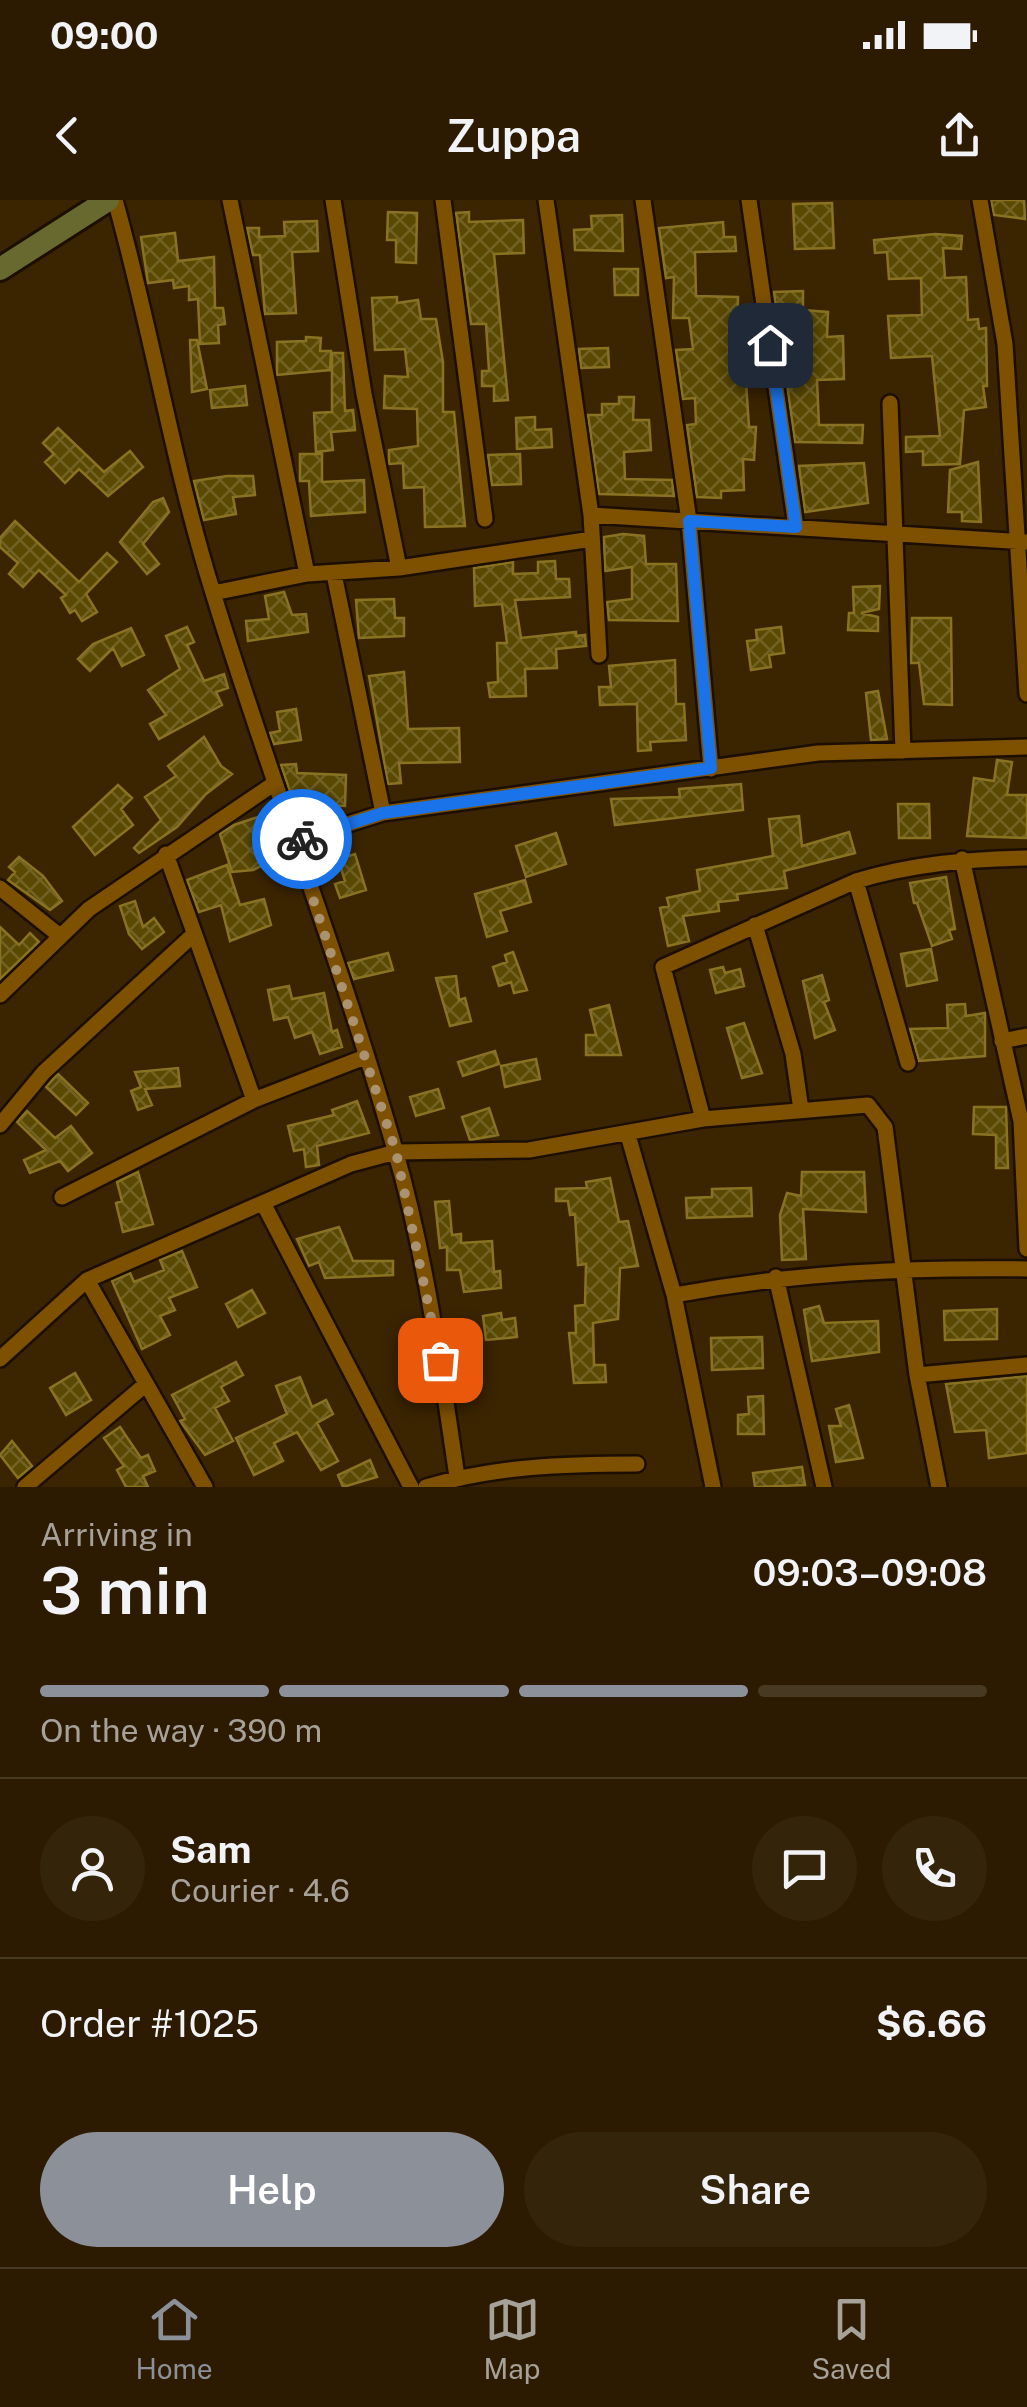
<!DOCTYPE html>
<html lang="en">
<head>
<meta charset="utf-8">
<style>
	body { margin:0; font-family:"Public Sans",sans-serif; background:#34240a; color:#f1f3f6; height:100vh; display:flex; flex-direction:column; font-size:38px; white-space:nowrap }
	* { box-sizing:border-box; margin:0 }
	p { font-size:32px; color:#a6a199 }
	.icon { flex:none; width:55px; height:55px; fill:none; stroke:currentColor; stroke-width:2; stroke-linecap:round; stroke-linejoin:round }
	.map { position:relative; height:1287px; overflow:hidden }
	.drawer { display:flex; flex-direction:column; background:#2c1b00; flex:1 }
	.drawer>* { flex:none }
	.pin { position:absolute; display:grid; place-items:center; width:85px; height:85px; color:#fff; margin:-42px; border-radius:20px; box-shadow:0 5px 15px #0006 }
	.courier { position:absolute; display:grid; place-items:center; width:100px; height:100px; margin:-50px; border:8px solid #1a73e8; border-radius:50%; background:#fff; color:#222; box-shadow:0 2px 12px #0007 }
	.summary em { font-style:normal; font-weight:600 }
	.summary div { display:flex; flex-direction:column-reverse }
	.summary { display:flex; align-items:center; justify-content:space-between; height:170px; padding:0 40px }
	h1 { font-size:65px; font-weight:600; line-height:75px }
	.bar { display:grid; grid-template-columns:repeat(4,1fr); gap:15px 10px; align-content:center; height:120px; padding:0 40px }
	.bar i { height:12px; border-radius:8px; background:#483922 }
	.bar .current { background:#8c9099 }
	.bar p { grid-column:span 4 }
	.line { display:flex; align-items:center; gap:25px; padding:0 40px; border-top:2px solid #483922 }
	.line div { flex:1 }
	.round { display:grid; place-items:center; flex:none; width:105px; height:105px; border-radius:52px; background:#34240a }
	.action { display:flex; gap:20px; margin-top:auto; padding:20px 40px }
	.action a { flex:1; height:115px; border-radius:60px; background:#8c9099; color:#fff; font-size:40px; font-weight:600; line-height:115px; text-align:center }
	.action a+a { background:#34240a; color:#f1f3f6 }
	.status { display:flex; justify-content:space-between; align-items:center; height:70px; padding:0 50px; background:#2c1b00; direction:ltr }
	.status svg { height:28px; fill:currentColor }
	header { display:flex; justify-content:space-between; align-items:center; height:130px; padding:0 40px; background:#2c1b00; font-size:45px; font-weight:600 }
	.tabs { display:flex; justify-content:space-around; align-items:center; height:140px; border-top:2px solid #483922; background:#2c1b00; font-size:28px; color:#a6a199 }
	.tabs a { display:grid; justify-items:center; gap:5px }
	.tabs .current { color:#8c9099 }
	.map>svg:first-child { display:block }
	.building { fill:url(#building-cross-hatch); stroke:#897323; stroke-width:2.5 }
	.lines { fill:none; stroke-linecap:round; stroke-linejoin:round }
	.street-casing { stroke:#1c0f00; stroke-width:20 }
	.secondary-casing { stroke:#1c0f00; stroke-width:28 }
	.street { stroke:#7d5100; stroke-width:15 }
	.secondary { stroke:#68692f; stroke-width:22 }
	.done { stroke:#ab9372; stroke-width:10; stroke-dasharray:0 18 }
	.route { stroke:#1a73e8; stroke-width:12 }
</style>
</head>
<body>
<div class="status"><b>09:00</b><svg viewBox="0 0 49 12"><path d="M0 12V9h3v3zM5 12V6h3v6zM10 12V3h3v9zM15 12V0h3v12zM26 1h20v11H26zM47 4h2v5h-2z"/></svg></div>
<header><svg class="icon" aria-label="back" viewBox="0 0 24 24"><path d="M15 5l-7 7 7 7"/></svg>Zuppa<svg class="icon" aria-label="share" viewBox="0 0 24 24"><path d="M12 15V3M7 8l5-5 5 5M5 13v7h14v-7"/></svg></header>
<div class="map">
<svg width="1027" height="1287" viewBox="0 0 1027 1287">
	<defs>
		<pattern id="building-cross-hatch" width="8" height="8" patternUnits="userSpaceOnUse" patternTransform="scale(2.5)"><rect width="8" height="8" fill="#5a4902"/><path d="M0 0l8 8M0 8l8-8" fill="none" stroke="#726224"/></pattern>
	</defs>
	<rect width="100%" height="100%" fill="#3b2400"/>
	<path class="building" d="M991 0H1024L1025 19 994 15Z
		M832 3 834 48 795 49 793 4Z
		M388 12 417 13 416 63 396 62V40H387Z
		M469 12V22L523 20 524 53 494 54 508 200 494 201V186H482V171H489L486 124H471L456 13Z
		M622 15 623 51 575 50 574 30 592 29 591 16Z
		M317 21 318 51 292 52 296 113 265 114 260 55H253L247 28H259V37L285 36 284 22Z
		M723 22 724 37H735L736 51 695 52 696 96 738 97 737 137H743L749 227H756L754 260 743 259 744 290 721 291V298L697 297 687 225 696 224 695 198 683 199 676 150 693 149 689 118H673L674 77 666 78 659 28Z
		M175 33 178 61 214 57 215 108H223L225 124 218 125 219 143 200 144 198 99 189 100V86L174 88 173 80 148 83 141 37Z
		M935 34 962 36 961 49 943 48 945 78 966 77 968 120 978 119 979 129 986 128 987 186H983L986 207 964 210 960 264 923 265V251L906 252V237L940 236 932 156 891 158 888 116 922 115 921 78 889 79 887 52 875 53 874 40Z
		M614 69H638V95H615Z
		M803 91V110L828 112 827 137 843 136 844 179 817 180 819 225H863L862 243 795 242 787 184H795L793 135 780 136 774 92Z
		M397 97V103L418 100 421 119H436L443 162V212H454L465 326 425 327 424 287 404 288 403 263 389 264V250L418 246 417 209 384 208 385 176 408 177 405 149 375 150 372 98Z
		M306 137 321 138 320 151H331L330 170 277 175V142L306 141Z
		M190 140H197L207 189 192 192Z
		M608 148 609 167 581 168 579 149Z
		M332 153H343L345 211 353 210 355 230 331 232 333 250 316 252 314 213 332 212Z
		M245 186 247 205 212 208 210 190Z
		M619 197H634L633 220H649L651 250 624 252 625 279 672 280 674 296 599 294 588 215H602V204H619Z
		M535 217V230L551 229 552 247 517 249 516 218Z
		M58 228 104 272 130 251 143 267 108 296 79 269 65 283 45 262 54 254 43 243Z
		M300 254H322V282L364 280 365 312 311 316 309 281H300Z
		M520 254 521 284 492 285 488 255Z
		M978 262 981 322 962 321V312H948L950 270Z
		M864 263 868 303 805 312 799 266Z
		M227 276H253L255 295 233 297 236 314 204 320 194 281Z
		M163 298 169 312 143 344 159 364 147 374 120 342 153 302Z
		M15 321 79 382 107 353 117 362 86 394 97 412 82 421 75 410 70 413 61 398 66 395 39 370 23 387 9 374 18 363 0 347V338Z
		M623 334 644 336 646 364H676L678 421 609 420 607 402 632 399V367L605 371 604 337Z
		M555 361 556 379H569L570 397 515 400 521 438 576 432V436L585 435 586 446 556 449 557 468 525 469 526 496 490 497 488 483 498 482 497 443H507L502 404 475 406 474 368 513 362V374L538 373V362Z
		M880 386 879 409 861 413 878 417V431L848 430 849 413H854L853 387Z
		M284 392 292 415 306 414 308 432 248 441 246 421 269 419 265 396Z
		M394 399 395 418H404V436L359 438 356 400Z
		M912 418H951L952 505 924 504 919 463H911Z
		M187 427 194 442 187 445 204 481 224 474 228 488 216 492 222 505 159 539 150 524 166 515 148 490 180 469 166 436Z
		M781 427 784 453 769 455 771 467 751 470 747 441 757 440 756 430Z
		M131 428 144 455 122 466 113 448 90 471 78 459 93 444Z
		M675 460 676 504H684L686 540 650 542 651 550 638 551 637 504 600 505 599 487H611L609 466Z
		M404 472 408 529 459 528 460 562 399 563 401 583 388 584 369 476Z
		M878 491 887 539 871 540 866 493Z
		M296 509 301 540 274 544 270 533 280 531 277 512Z
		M204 537 221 566 232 574 206 594 177 627 139 653 134 648 161 620 145 597 176 576 168 566Z
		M997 560 1012 562 1007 595H1027V638L967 636 974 578 994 581Z
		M296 564 297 573 346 575 345 606 297 604 300 621 281 565Z
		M741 584 743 610 615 625 611 599 680 597 679 589Z
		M118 585 132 598 121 609 133 625 95 655 73 627Z
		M898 604H929L930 638H899Z
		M273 612 278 627 270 630 279 657 253 670 232 672 220 634 234 625Z
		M799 616 802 646 849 632 855 653 784 671 787 688 737 694 738 700 718 702 719 711 683 716 689 741 668 746 660 708 669 706 667 698 700 691 697 670 773 656 769 619Z
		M556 633 566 664 526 677 516 646Z
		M355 654 366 690 340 698 335 684 345 681 338 659Z
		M19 657 43 676 62 701 50 710 8 680 15 672 9 667Z
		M227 665 240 705 264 699 271 725 230 741 221 705 199 712 187 680Z
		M946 677 955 729 949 730 952 739 932 746 917 703H914L910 683Z
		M525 680 531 702 500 711 507 731 487 737 475 694Z
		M135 701 143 727 154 718 164 732 142 749 129 734 120 706Z
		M0 727 19 745 30 733 39 742 0 779Z
		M931 749 937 780 907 786 901 754Z
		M513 752 527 790 514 793 511 782 499 786 493 767 507 762 505 755Z
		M388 753 393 770 354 779 348 763Z
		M723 767 725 773 740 769 744 786 716 793 710 770Z
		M822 775 829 800 824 802 835 830 815 838 803 781Z
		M456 776 459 800 465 798 471 821 450 826 436 778Z
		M289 786 292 799 324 793 332 832 337 830 342 847 320 854 312 832 295 838 288 817 274 820 268 790Z
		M965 804 966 816 985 813V856L919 861 910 829 948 828 947 805Z
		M609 805 621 855H586V835H596L590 810Z
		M744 823 762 873 742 878 727 828Z
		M495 851 499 864 463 876 458 862Z
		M536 859 540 879 505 887 501 866Z
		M178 868 180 886 145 889 152 905 138 910 131 891 141 887 135 872Z
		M58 874 88 903 76 915 46 887Z
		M438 889 444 908 416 916 410 897Z
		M357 901 369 933 317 946 319 965 306 967 304 949 294 951 288 926 334 915 332 910Z
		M974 907H1006L1008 968H996V935L973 934Z
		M489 908 498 935 470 940 462 917Z
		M27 911 55 938 71 926 92 953 68 971 60 961 30 973 24 960 46 950 17 922Z
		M138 972 153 1024 123 1032 116 1003 122 1001 117 982Z
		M802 972H864L866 1012 803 1009 806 1059 782 1060 780 1015 787 993 801 996Z
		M610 978 619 1022 628 1021 638 1066 620 1068 618 1119 593 1123 594 1165H605L606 1182 574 1183 569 1133H576L575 1106 585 1105 586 1064 578 1065 575 1014 570 1015 568 1001H556V989L587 988 586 982Z
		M751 988 752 1016 687 1018 686 998 712 997V989Z
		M449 1001 452 1035 461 1034V1043L492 1041 494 1072 500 1071 501 1088 464 1092 460 1070H447V1047L440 1048 435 1002Z
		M339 1027 353 1061H393V1075L325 1078 319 1062 309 1066 297 1039Z
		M182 1051 197 1087 169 1098 175 1110 160 1116 170 1135 142 1149 112 1081 130 1073 134 1082 164 1070 160 1060Z
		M252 1090 265 1113 238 1127 226 1104Z
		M819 1106 824 1123 878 1121 879 1152 812 1161 804 1110Z
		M997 1109V1139L945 1140 944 1111Z
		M501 1113 502 1120 515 1118 517 1137 486 1140 483 1116Z
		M762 1137 763 1168 712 1170 711 1138Z
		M236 1162 243 1175 221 1187 229 1201 215 1208 233 1241 205 1255 180 1221 185 1219 172 1195Z
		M75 1173 91 1200 66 1215 50 1188Z
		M1027 1176V1253L989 1258 986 1230 955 1232 946 1184Z
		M300 1177 312 1207 326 1200 333 1214 317 1223 338 1261 321 1270 297 1232 274 1243 283 1261 254 1275 236 1238 287 1214 276 1186Z
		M763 1196 764 1234H738V1215L749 1214 748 1197Z
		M849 1205 863 1258 836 1262 829 1226H841L836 1209Z
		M120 1227 141 1258 148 1255 155 1271 143 1276 148 1287H126L117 1270 124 1266 104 1238Z
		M12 1241 32 1266 18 1278 0 1255Z
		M370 1260 377 1277 343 1287 338 1275Z
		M802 1267 805 1285 755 1287 753 1273Z"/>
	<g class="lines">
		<g class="street-casing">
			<path id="street" d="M115 0C152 131 173 266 214 396 271 582 342 764 395 950 426 1057 441 1168 457 1277
				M230 0 307 374
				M333 0 364 194 399 368
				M443 0 485 319
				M546 0 591 315 599 455
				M643 0 689 321 711 569
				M749 0 796 327
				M980 0 1005 144 1027 494
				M890 203 903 551
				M591 315 1027 342
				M334 374 383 613
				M213 393 307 374 399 368 592 339
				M294 641 383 613 818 553 1027 547
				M166 654 254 900
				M962 659 1021 921 1027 1049
				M856 681 908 863
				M0 688 60 736
				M755 725 793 854 801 910
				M0 795 89 709 275 583
				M1002 841 1027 836
				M703 919 663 767 856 681C912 664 968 659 1027 658
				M0 925 44 872 193 735
				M628 935 674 1095 713 1287
				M62 997 254 900 365 857
				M263 1003 411 1287
				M776 1077 824 1287
				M87 1080 205 1287
				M674 1095C793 1073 907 1067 1027 1069
				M0 1159 87 1080 351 964 396 952 529 950 703 919 868 905 885 927 917 1175 939 1287
				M917 1175 1027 1165
				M25 1287 146 1184
				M426 1287C495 1266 566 1264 637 1264"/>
		</g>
		<g class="secondary-casing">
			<path id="secondary" d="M0 69 108 0"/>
		</g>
		<use href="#street" class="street"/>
		<use href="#secondary" class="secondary"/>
	</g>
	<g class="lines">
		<path class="done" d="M302 639 294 641 396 952 440 1160"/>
		<path class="route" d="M302 639 383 613 711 568 689 321 796 327 770 145"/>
	</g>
</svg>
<div class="pin" style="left:440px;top:1160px;background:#ea580c"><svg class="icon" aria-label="bag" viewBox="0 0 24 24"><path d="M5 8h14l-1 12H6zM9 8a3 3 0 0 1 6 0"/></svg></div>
<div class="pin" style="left:770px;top:145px;background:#1f2937"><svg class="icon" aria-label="home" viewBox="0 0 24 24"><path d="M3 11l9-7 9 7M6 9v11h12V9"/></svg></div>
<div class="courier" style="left:302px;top:639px"><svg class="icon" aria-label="bike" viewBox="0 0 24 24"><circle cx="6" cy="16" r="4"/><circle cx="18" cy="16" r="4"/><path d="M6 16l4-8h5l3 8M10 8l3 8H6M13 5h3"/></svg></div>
</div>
<section class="drawer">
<div class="summary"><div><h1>3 min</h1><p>Arriving in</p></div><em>09:03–09:08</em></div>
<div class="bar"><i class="current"></i><i class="current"></i><i class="current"></i><i></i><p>On the way · 390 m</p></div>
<div class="line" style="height:180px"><a class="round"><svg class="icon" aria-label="person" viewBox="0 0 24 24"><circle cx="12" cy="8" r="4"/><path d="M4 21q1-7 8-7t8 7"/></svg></a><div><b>Sam</b><p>Courier · 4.6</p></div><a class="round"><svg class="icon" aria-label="chat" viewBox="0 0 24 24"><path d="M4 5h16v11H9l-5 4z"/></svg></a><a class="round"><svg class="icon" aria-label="phone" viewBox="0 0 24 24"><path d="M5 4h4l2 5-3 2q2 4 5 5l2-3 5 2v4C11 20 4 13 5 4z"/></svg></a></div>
<div class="line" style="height:130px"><div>Order #1025</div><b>$6.66</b></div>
<div class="action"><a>Help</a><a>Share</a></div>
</section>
<nav class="tabs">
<a class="current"><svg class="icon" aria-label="home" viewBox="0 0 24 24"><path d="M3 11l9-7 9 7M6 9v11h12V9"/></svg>Home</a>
<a><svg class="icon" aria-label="map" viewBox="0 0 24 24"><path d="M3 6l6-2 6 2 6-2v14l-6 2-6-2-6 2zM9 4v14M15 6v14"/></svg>Map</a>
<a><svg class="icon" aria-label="saved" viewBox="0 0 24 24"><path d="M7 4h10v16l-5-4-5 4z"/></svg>Saved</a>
</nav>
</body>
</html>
